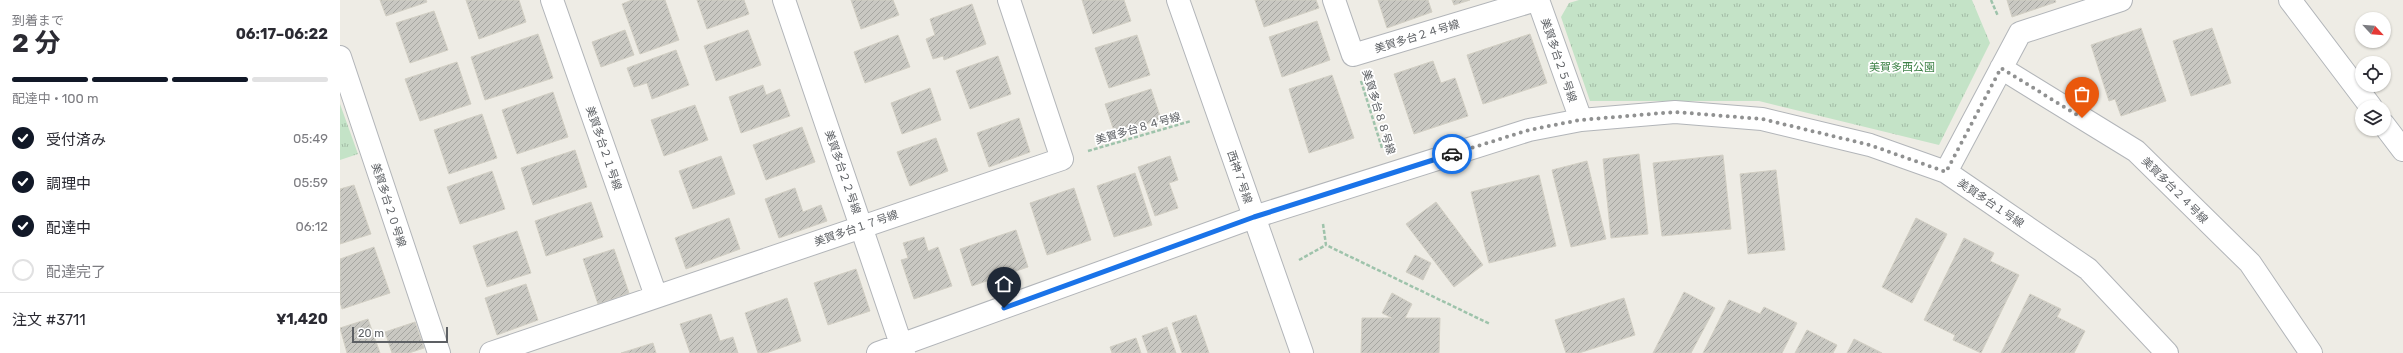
<!DOCTYPE html>
<html lang="ja">
<head>
<meta charset="utf-8">
<style>
	body { margin:0; font-family:Rubik,"Noto Sans JP",sans-serif; background:#f2f2f3; color:#2b2b33; height:100vh; display:flex; flex-direction:column; font-size:15px; white-space:nowrap }
	* { box-sizing:border-box; margin:0 }
	p { font-size:13px; color:#7c7c81 }
	.icon { flex:none; width:22px; height:22px; fill:none; stroke:currentColor; stroke-width:2; stroke-linecap:round; stroke-linejoin:round }
	.map { position:relative; flex:1; overflow:hidden }
	.side { display:flex; flex-direction:column; background:#fff; width:340px }
	.side>* { flex:none }
	.needle { width:26px; rotate:116deg }
	.buttons { position:absolute; left:2015px; top:12px; display:grid; gap:8px }
	.buttons a { display:grid; place-items:center; width:36px; height:36px; border-radius:50%; background:#fff; box-shadow:0 1px 3px #0004; font-size:20px }
	.scale { position:absolute; left:12px; bottom:10px; width:96px; box-sizing:border-box; padding-left:4px; border:2px solid #5d6064; border-top:0; font-size:11px; line-height:14px; white-space:nowrap; color:#5d6064; -webkit-text-stroke:3px #fff; paint-order:stroke }
	.pin { position:absolute; display:grid; place-items:center; width:34px; height:34px; color:#fff; margin:-41px -17px; border-radius:50% 50% 50% 0; rotate:-45deg; box-shadow:0 0 4px #0007 }
	.pin .icon { rotate:45deg }
	.courier { position:absolute; display:grid; place-items:center; width:40px; height:40px; margin:-20px; border:3px solid #1a73e8; border-radius:50%; background:#fff; color:#222; box-shadow:0 1px 5px #0007 }
	.overview em { font-style:normal; font-weight:700 }
	.overview div { display:flex; flex-direction:column-reverse }
	.overview { display:flex; align-items:center; justify-content:space-between; height:68px; padding:0 12px }
	h1 { font-size:26px; font-weight:700; line-height:30px }
	.bar { display:grid; grid-template-columns:repeat(4,1fr); gap:6px 4px; align-content:center; height:48px; padding:0 12px }
	.bar i { height:5px; border-radius:3px; background:#e1e1e2 }
	.bar .active { background:#111827 }
	.bar p { grid-column:span 4 }
	.line { display:flex; align-items:center; gap:10px; padding:0 12px; border-top:1px solid #e1e1e2 }
	.line div { flex:1 }
	ol { padding:0 12px; list-style:none }
	li { display:flex; align-items:center; gap:12px; height:44px }
	li p { margin-inline-start:auto }
	li .icon { padding:4px; border-radius:50%; background:#111827; color:#fff; stroke-width:4 }
	li:last-child { color:#7c7c81 }
	li i { width:22px; height:22px; border:2px solid #e1e1e2; border-radius:50% }
	main { display:flex; flex:1; min-height:0 }
	.map>svg:first-child { display:block }
	.park { fill:url(#park-tufts) }
	.building { fill:url(#building-hatch); stroke:#d2cfc4 }
	.lines { fill:none; stroke-linecap:round; stroke-linejoin:round }
	.minor-casing { stroke:#b2b5b9; stroke-width:24 }
	.path { stroke:#9ec3ab; stroke-width:2.5; stroke-dasharray:4 2; stroke-linecap:butt }
	.minor { stroke:#fff; stroke-width:22 }
	.done { stroke:#909191; stroke-width:4; stroke-dasharray:0 7.2 }
	.route { stroke:#1a73e8; stroke-width:5 }
	.labels { text-anchor:middle; stroke-width:3.5; stroke-linejoin:round; paint-order:stroke }
	.street-label { font-size:11px; fill:#5d6064; stroke:#fff }
	.park-label { font-size:11px; fill:#3e8247; stroke:#fff }
</style>
</head>
<body>
<main>
<section class="side">
<div class="overview"><div><h1>2 分</h1><p>到着まで</p></div><em>06:17–06:22</em></div>
<div class="bar"><i class="active"></i><i class="active"></i><i class="active"></i><i></i><p>配達中 · 100 m</p></div>
<ol>
<li><svg class="icon" aria-label="check" viewBox="0 0 24 24"><path d="M5 12l5 5 9-10"/></svg>受付済み<p>05:49</p></li>
<li><svg class="icon" aria-label="check" viewBox="0 0 24 24"><path d="M5 12l5 5 9-10"/></svg>調理中<p>05:59</p></li>
<li><svg class="icon" aria-label="check" viewBox="0 0 24 24"><path d="M5 12l5 5 9-10"/></svg>配達中<p>06:12</p></li>
<li><i></i>配達完了</li>
</ol>
<div class="line" style="height:52px"><div>注文 #3711</div><b>¥1,420</b></div>
</section>
<div class="map">
<svg width="2063" height="353" viewBox="0 0 2063 353">
	<defs>
		<pattern id="park-tufts" width="24" height="20" patternUnits="userSpaceOnUse"><rect width="24" height="20" fill="#c4e3c7"/><path d="M3 7l-1-3M5 7V3M7 7l1-3M15 17l-1-3M17 17v-4M19 17l1-3" fill="none" stroke="#a2bba5"/></pattern>
		<pattern id="building-hatch" width="6" height="6" patternUnits="userSpaceOnUse"><rect width="6" height="6" fill="#c9c8c2"/><path d="M-1 1l2-2M0 6l6-6M5 7l2-2" fill="none" stroke="#a6a6a1"/></pattern>
	</defs>
	<rect width="100%" height="100%" fill="#eeece5"/>
	<path class="park" d="M1239 0H1632L1650 43 1599 145 1419 101H1250L1221 17 1229 3Z
		M0 104 18 154 0 160Z"/>
	<path class="building" d="M40 0H86L87 2 46 16Z
		M126 0H179L186 22 139 39Z
		M292 0H325L339 40 300 54 282 4Z
		M357 0H404L409 14 367 29Z
		M511 0H553L559 15 521 29Z
		M742 0H784L791 21 753 34Z
		M915 0H976L979 8 924 27Z
		M1038 0H1088L1092 12 1047 28Z
		M1112 0H1130L1114 5Z
		M1667 0H1715L1716 2 1672 17Z
		M632 4 646 44 604 60 603 56 593 59 586 39 595 35 590 19Z
		M94 11 108 50 70 63 56 23Z
		M977 21 990 60 942 77 929 37Z
		M1801 28 1826 101 1781 116 1775 99 1769 101 1751 45Z
		M1872 28 1891 83 1851 96 1833 41Z
		M285 30 294 55 261 67 252 42Z
		M408 30 421 65 376 81 364 46Z
		M198 34 213 78 145 100 131 57Z
		M1190 34 1207 83 1143 104 1127 55Z
		M558 35 570 67 525 83 514 52Z
		M797 35 810 75 769 88 755 48Z
		M336 50 349 85 312 99 307 83 294 87 287 68Z
		M658 56 671 94 630 109 616 71Z
		M1093 61 1101 83 1115 78 1128 116 1074 134 1054 74Z
		M117 62 131 104 80 121 65 79Z
		M992 75 1014 138 969 153 949 89Z
		M423 85 426 95 440 89 450 116 401 133 389 97Z
		M590 88 601 120 562 134 551 103Z
		M811 89 821 119 775 134 765 104Z
		M213 92 228 137 177 154 162 110Z
		M355 105 368 140 324 156 311 120Z
		M142 114 157 158 109 174 94 130Z
		M679 118 690 152 649 167 637 133Z
		M462 127 475 162 426 180 413 145Z
		M596 138 608 171 570 186 557 152Z
		M235 150 247 187 193 205 181 168Z
		M1299 154 1308 234 1271 238 1263 159Z
		M1383 155 1391 229 1322 236 1313 163Z
		M381 156 395 194 353 209 339 171Z
		M830 156 838 180 829 183 838 208 815 216 798 167Z
		M1247 161 1266 239 1231 247 1212 170Z
		M1436 170 1445 250 1408 254 1400 174Z
		M152 171 165 209 120 224 107 187Z
		M795 173 812 225 774 237 757 186Z
		M1199 175 1216 246 1149 263 1131 192Z
		M14 185 31 234 0 244V189Z
		M455 188 463 212 481 205 487 221 439 238 425 199Z
		M734 188 751 240 707 255 690 203Z
		M251 202 263 237 206 256 195 221Z
		M1096 202 1143 265 1114 287 1066 224Z
		M389 218 400 249 346 269 335 238Z
		M1576 218 1607 234 1572 303 1542 287Z
		M676 230 688 267 632 286 620 249Z
		M177 231 191 273 147 287 133 246Z
		M584 237 588 251 598 247 612 286 574 299 561 260 568 258 563 243Z
		M1624 238 1654 253 1650 261 1679 275 1641 353 1613 340 1615 335 1584 320Z
		M34 247 50 293 2 309 0 302V259Z
		M274 249 289 293 258 304 243 259Z
		M1075 255 1091 263 1083 280 1066 272Z
		M516 269 530 311 488 325 474 283Z
		M186 284 198 320 157 335 145 298Z
		M1344 292 1375 308 1351 353H1313Z
		M1052 293 1072 304 1065 318H1100L1099 353H1021L1022 318H1052L1042 313Z
		M1690 294 1721 309 1717 317 1745 331 1734 353H1661Z
		M447 298 461 341 426 353H418L405 313Z
		M1284 298 1295 335 1239 353H1226L1215 320Z
		M1389 300 1420 314 1424 307 1457 323 1442 353H1363Z
		M371 314 380 341 393 337 398 353H350L340 324Z
		M856 315 869 353H842L832 323Z
		M28 319 40 353H7L0 328Z
		M75 322 84 348 69 353H52L45 332Z
		M827 327 836 353H808L802 336Z
		M1467 330 1497 345 1493 353H1455Z
		M796 338 801 353H772L770 347Z
		M1514 339 1542 353H1507Z
		M313 343 316 353H281Z"/>
	<g class="lines">
		<g class="minor-casing">
			<path id="minor" d="M212 0 316 296
				M444 0 564 353
				M838 0 962 353
				M994 0 1013 55 1196 0
				M1198 0 1241 120
				M1950 0 2031 107
				M0 57 99 353
				M1661 68 1796 151 1910 263 1971 353
				M2044 125 2063 150
				M1606 172 1680 33 1781 0
				M151 353 722 159 669 0
				M538 353 914 217 1189 130 1241 120 1335 112 1422 119 1530 145 1606 172 1748 269 1827 353"/>
		</g>
		<path class="path" d="M1651 0 1658 16
			M1021 81 1042 148
			M748 151 851 121
			M983 224 986 245 1150 324
			M959 260 986 245"/>
		<use href="#minor" class="minor"/>
	</g>
	<g class="lines">
		<path class="done" d="M1112 154 1189 130 1240 120 1335 112 1422 119 1530 145 1606 172 1661 68 1742 118"/>
		<path class="route" d="M664 308 914 217 1112 154"/>
	</g>
	<g class="labels">
		<g class="street-label">
			<text transform="translate(1077 36) rotate(-17)" y="4">美賀多台２４号線</text>
			<text transform="translate(1219 60) rotate(71)" y="4">美賀多台２５号線</text>
			<text transform="translate(1039 112) rotate(73)" y="4">美賀多台８８号線</text>
			<text transform="translate(798 128) rotate(-16)" y="4">美賀多台８４号線</text>
			<text transform="translate(264 148) rotate(71)" y="4">美賀多台２１号線</text>
			<text transform="translate(503 172) rotate(71)" y="4">美賀多台２２号線</text>
			<text transform="translate(900 177) rotate(71)" y="4">西神７号線</text>
			<text transform="translate(1835 190) rotate(45)" y="4">美賀多台２４号線</text>
			<text transform="translate(1651 203) rotate(34)" y="4">美賀多台１号線</text>
			<text transform="translate(49 205) rotate(72)" y="4">美賀多台２０号線</text>
			<text transform="translate(516 228) rotate(-19)" y="4">美賀多台１７号線</text>
		</g>
		<g class="park-label">
			<text x="1562" y="71">美賀多西公園</text>
		</g>
	</g>
</svg>
<div class="buttons">
<a><svg class="needle" viewBox="-14 -14 28 28"><path d="M0-13l5 13h-10z" fill="#e53935"/><path d="M0 13l5-13h-10z" fill="#7c7c81"/></svg></a>
<a><svg class="icon" aria-label="locate" viewBox="0 0 24 24"><circle cx="12" cy="12" r="6"/><path d="M12 2v4M12 18v4M2 12h4M18 12h4"/></svg></a>
<a><svg class="icon" aria-label="layers" viewBox="0 0 24 24"><path d="M12 4l9 5-9 5-9-5zM3 14l9 5 9-5"/></svg></a>
</div>
<div class="scale">20 m</div>
<div class="pin" style="left:1742px;top:118px;background:#ea580c"><svg class="icon" aria-label="bag" viewBox="0 0 24 24"><path d="M5 8h14l-1 12H6zM9 8a3 3 0 0 1 6 0"/></svg></div>
<div class="pin" style="left:664px;top:308px;background:#1f2937"><svg class="icon" aria-label="home" viewBox="0 0 24 24"><path d="M3 11l9-7 9 7M6 9v11h12V9"/></svg></div>
<div class="courier" style="left:1112px;top:154px"><svg class="icon" aria-label="car" viewBox="0 0 24 24"><path d="M5 17H2v-5l4-1 3-4h7l3 4 3 1v5h-3M9 17h6M6 11h13"/><circle cx="7" cy="17" r="2"/><circle cx="17" cy="17" r="2"/></svg></div>
</div>
</main>
</body>
</html>
